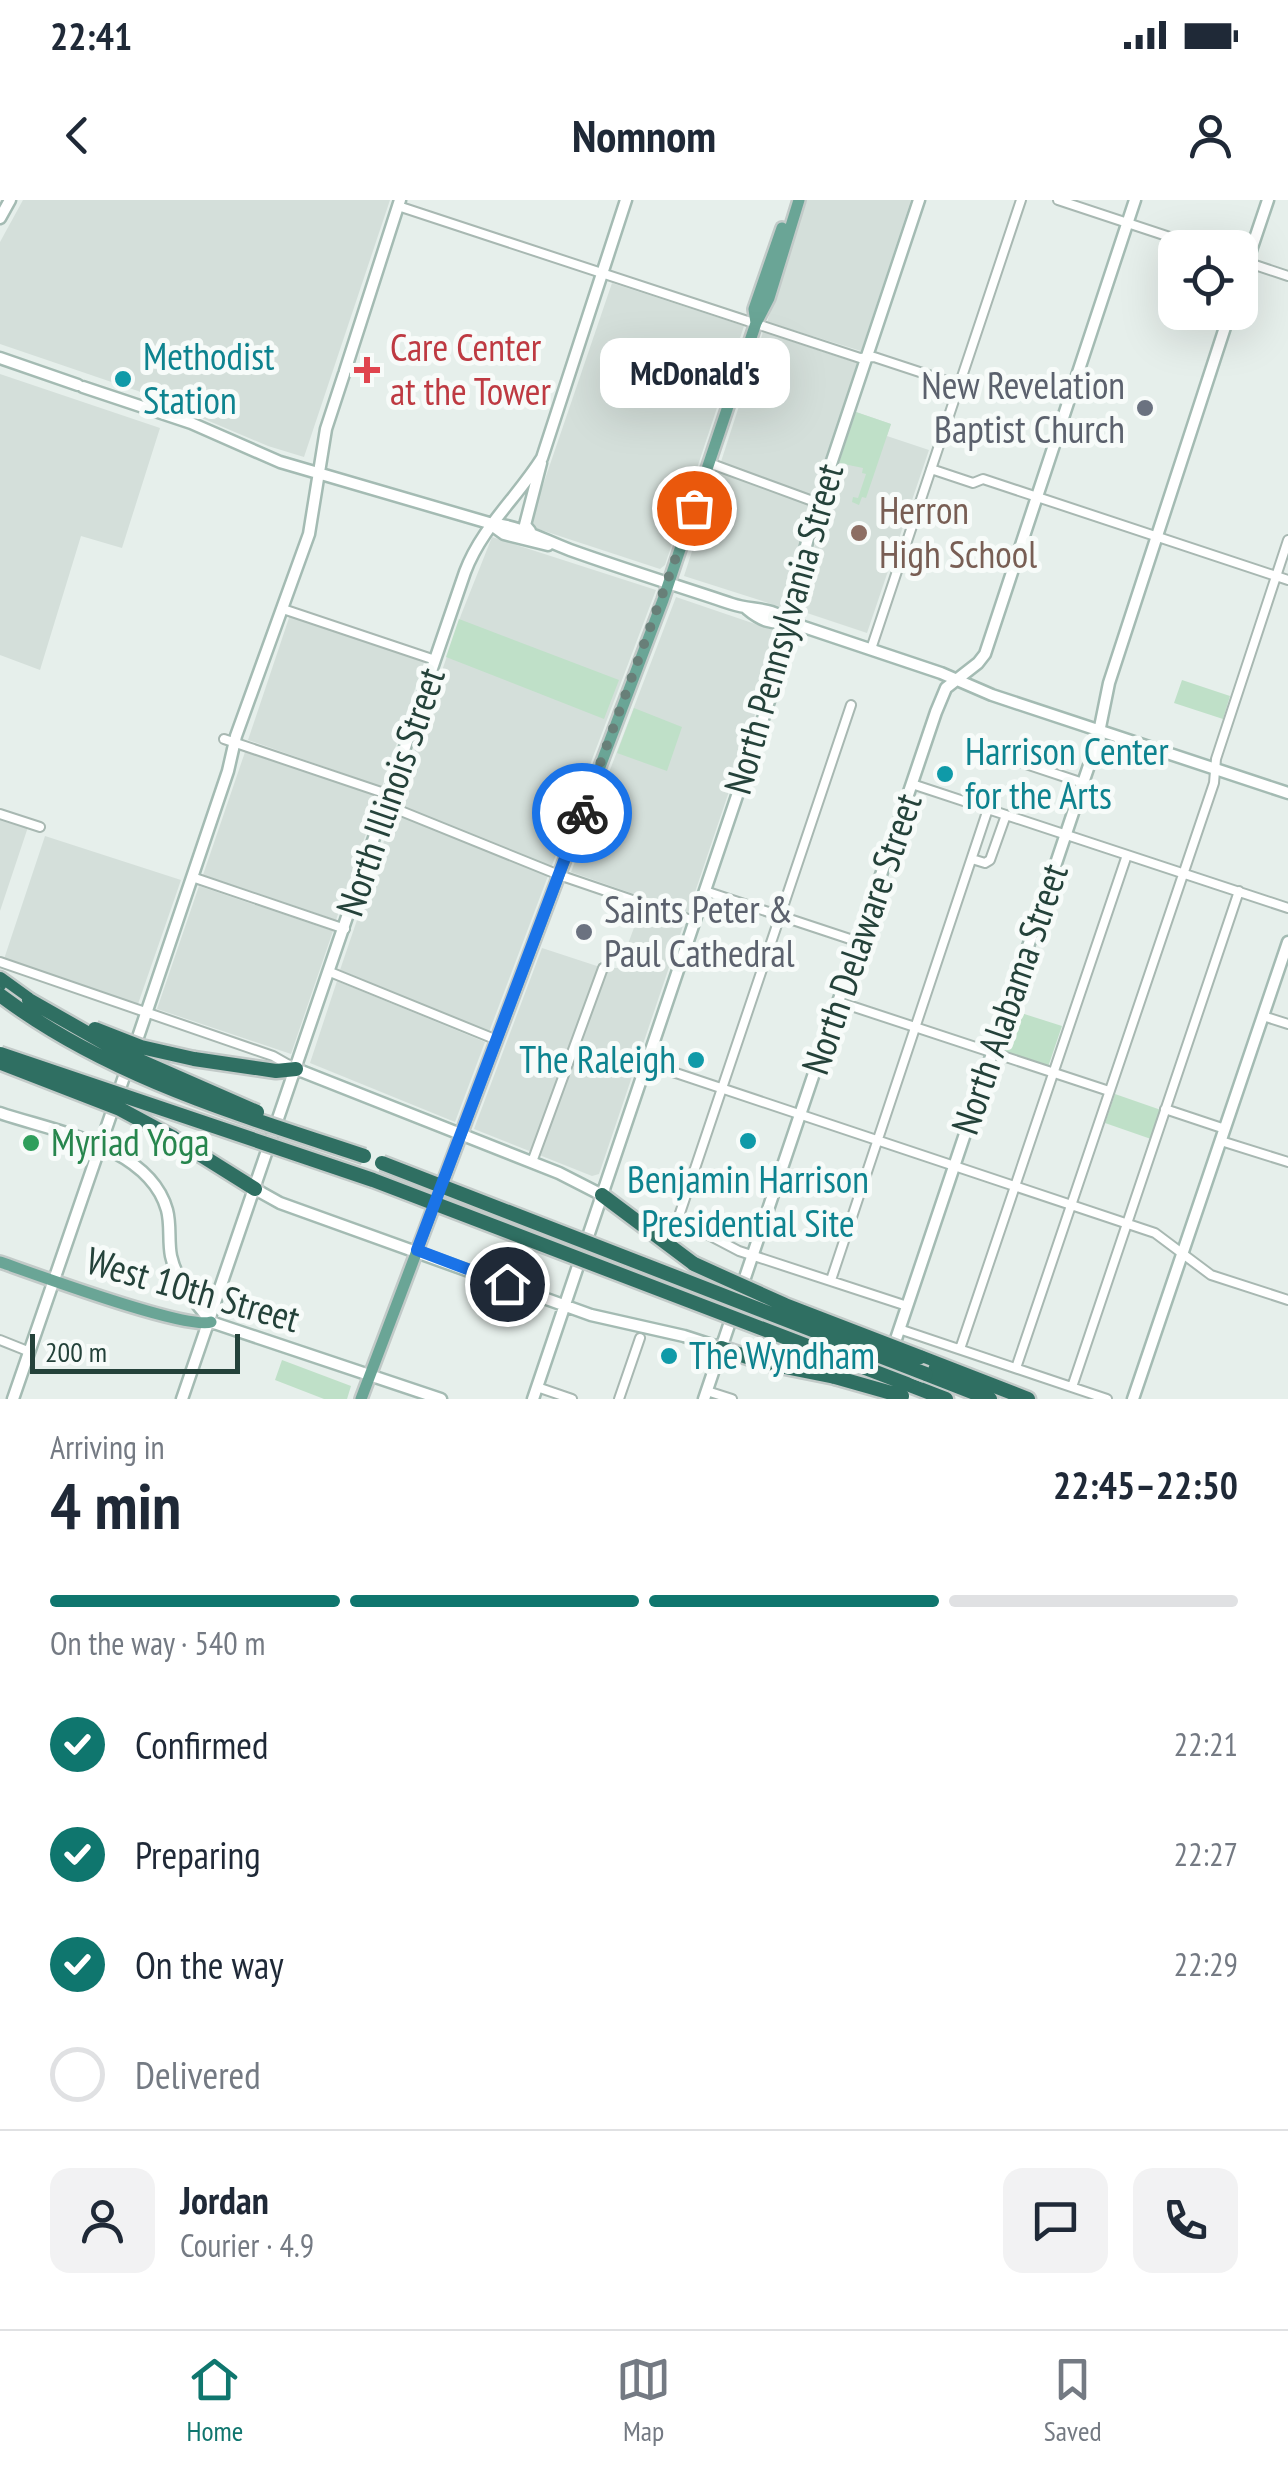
<!DOCTYPE html>
<html lang="en">
<head>
<meta charset="utf-8">
<style>
	body { margin:0; font-family:"PT Sans Narrow",sans-serif; background:#f2f2f3; color:#1f2937; height:100vh; display:flex; flex-direction:column; font-size:38px; white-space:nowrap }
	* { box-sizing:border-box; margin:0 }
	p { font-size:32px; color:#747a83 }
	.icon { flex:none; width:55px; height:55px; fill:none; stroke:currentColor; stroke-width:2; stroke-linecap:round; stroke-linejoin:round }
	.map { position:relative; height:1199px; overflow:hidden }
	.details { display:flex; flex-direction:column; background:#fff; flex:1 }
	.details>* { flex:none }
	.controls { position:absolute; left:1158px; top:30px; display:grid; gap:20px }
	.controls a { display:grid; place-items:center; width:100px; height:100px; border-radius:20px; background:#fff; box-shadow:0 10px 40px #0002; font-size:50px }
	.scale { position:absolute; left:30px; bottom:25px; width:210px; box-sizing:border-box; padding-left:10px; border:5px solid #24423a; border-top:0; font-size:28px; line-height:35px; white-space:nowrap; color:#24423a; -webkit-text-stroke:8px #f7fbf9; paint-order:stroke }
	.pin { position:absolute; display:grid; place-items:center; width:85px; height:85px; color:#fff; margin:-42px; border:5px solid #fff; border-radius:50%; box-shadow:0 2px 10px #0007 }
	.courier { position:absolute; display:grid; place-items:center; width:100px; height:100px; margin:-50px; border:8px solid #1a73e8; border-radius:50%; background:#fff; color:#222; box-shadow:0 2px 12px #0007 }
	.bubble { position:absolute; height:70px; border-radius:20px; background:#fff; box-shadow:0 10px 40px #0002; font-size:32px; font-weight:800; line-height:70px; text-align:center }
	.head em { font-style:normal; font-weight:800 }
	.head div { display:flex; flex-direction:column-reverse }
	.head { display:flex; align-items:center; justify-content:space-between; height:170px; padding:0 50px }
	h1 { font-size:65px; font-weight:800; line-height:75px }
	.bar { display:grid; grid-template-columns:repeat(4,1fr); gap:15px 10px; align-content:center; height:120px; padding:0 50px }
	.bar i { height:12px; border-radius:8px; background:#e0e1e3 }
	.bar .current { background:#0f766e }
	.bar p { grid-column:span 4 }
	.line { display:flex; align-items:center; gap:25px; padding:0 50px; border-top:2px solid #e0e1e3 }
	.line div { flex:1 }
	.round { display:grid; place-items:center; flex:none; width:105px; height:105px; border-radius:20px; background:#f2f2f3 }
	ol { padding:0 50px; list-style:none }
	li { display:flex; align-items:center; gap:30px; height:110px }
	li p { margin-inline-start:auto }
	li .icon { padding:10px; border-radius:50%; background:#0f766e; color:#fff; stroke-width:4 }
	li:last-child { color:#747a83 }
	li i { width:55px; height:55px; border:5px solid #e0e1e3; border-radius:50% }
	.status { display:flex; justify-content:space-between; align-items:center; height:70px; padding:0 50px; background:#fff; direction:ltr }
	.status svg { height:28px; fill:currentColor }
	header { display:flex; justify-content:space-between; align-items:center; height:130px; padding:0 50px; background:#fff; font-size:45px; font-weight:800 }
	.menu { display:flex; justify-content:space-around; align-items:center; height:140px; border-top:2px solid #e0e1e3; background:#fff; font-size:28px; color:#747a83 }
	.menu a { display:grid; justify-items:center; gap:5px }
	.menu .current { color:#0f766e }
	.map>svg:first-child { display:block }
	.built { fill:#d4dfda }
	.green { fill:#bfe0c8 }
	.lines { fill:none; stroke-linecap:round; stroke-linejoin:round }
	.street-casing { stroke:#a8b8b2; stroke-width:12 }
	.secondary-casing { stroke:#a4bbb3; stroke-width:15 }
	.primary-casing { stroke:#c2cac8; stroke-width:16 }
	.highway-casing { stroke:#c2cac8; stroke-width:19 }
	.street { stroke:#fff; stroke-width:8 }
	.secondary { stroke:#fff; stroke-width:10 }
	.primary { stroke:#6aa596; stroke-width:11 }
	.highway { stroke:#2f6f62; stroke-width:14 }
	.highway-bridge-casing { stroke:#c2cac8; stroke-width:19; stroke-linecap:butt }
	.highway-bridge { stroke:#2f6f62; stroke-width:14 }
	.done { stroke:#687f78; stroke-width:10; stroke-dasharray:0 18 }
	.route { stroke:#1a73e8; stroke-width:12 }
	.health-dot { fill:#e0444e; stroke:#f7fbf9; stroke-width:4 }
	.culture-dot { fill:#0f9aa8; stroke:#f7fbf9; stroke-width:4 }
	.worship-dot { fill:#6b7280; stroke:#f7fbf9; stroke-width:4 }
	.education-dot { fill:#8d6e63; stroke:#f7fbf9; stroke-width:4 }
	.leisure-dot { fill:#2e9e5b; stroke:#f7fbf9; stroke-width:4 }
	.labels { text-anchor:middle; stroke-width:10; stroke-linejoin:round; paint-order:stroke }
	.health-label { font-size:38px; fill:#be3a42; stroke:#f7fbf9; text-anchor:start }
	.culture-label { font-size:38px; fill:#0d838f; stroke:#f7fbf9; text-anchor:start }
	.worship-label { font-size:38px; fill:#5b616d; stroke:#f7fbf9; text-anchor:end }
	.education-label { font-size:38px; fill:#785e54; stroke:#f7fbf9; text-anchor:start }
	.street-label { font-size:38px; fill:#24423a; stroke:#f7fbf9 }
	.leisure-label { font-size:38px; fill:#27864d; stroke:#f7fbf9; text-anchor:start }
</style>
</head>
<body>
<div class="status"><b>22:41</b><svg viewBox="0 0 49 12"><path d="M0 12V9h3v3zM5 12V6h3v6zM10 12V3h3v9zM15 12V0h3v12zM26 1h20v11H26zM47 4h2v5h-2z"/></svg></div>
<header><svg class="icon" aria-label="back" viewBox="0 0 24 24"><path d="M15 5l-7 7 7 7"/></svg>Nomnom<svg class="icon" aria-label="person" viewBox="0 0 24 24"><circle cx="12" cy="8" r="4"/><path d="M4 21q1-7 8-7t8 7"/></svg></header>
<div class="map">
<svg width="1288" height="1199" viewBox="0 0 1288 1199">
	<rect width="100%" height="100%" fill="#e6efeb"/>
	<path class="built" d="M23 0H390L304 257 268 246 138 191 0 144V42Z
		M807 0H911L861 151 767 122Z
		M612 83 744 126 665 365 660 369 529 326Z
		M763 132 857 163 781 407 684 376Z
		M0 174 160 228 122 348 81 336 40 470 0 455Z
		M856 212 891 224 887 236 929 250 867 433 798 410 823 312Z
		M492 337 656 390 489 832 340 770 461 415Z
		M676 397 779 432 776 452 688 713 571 672Z
		M290 415 424 462 382 587 248 540Z
		M245 552 379 596 336 720 203 675Z
		M0 614 29 624 0 711Z
		M45 636 181 680 138 804 4 759Z
		M199 686 333 731 291 854 157 809Z
		M641 709 684 723 599 974 592 976 474 929 542 748 603 768H619Z
		M337 781 485 842 455 922 310 863Z"/>
	<path class="green" d="M856 212 891 224 866 298 862 297 859 305 852 302 853 297 858 298 866 274 862 273 863 268 839 263Z
		M459 419 619 480 604 519 446 457Z
		M1182 480 1230 496 1223 519 1174 503Z
		M634 508 682 527 667 571 617 553Z
		M1018 812 1062 826 1048 867 1004 853Z
		M1115 894 1161 910 1151 939 1105 923Z
		M282 1160 351 1186 347 1199H324L275 1180Z"/>
	<g class="lines">
		<g class="street-casing">
			<path id="street" d="M1058 0 1203 48
				M398 6 860 158 874 157 959 185
				M1240 60 1288 76
				M709 263 818 303
				M931 269 973 283 983 279 1288 380
				M283 409 435 460
				M871 449 1021 0
				M851 505 678 1019 739 1051 907 1106
				M224 539 390 595
				M1008 558 1083 583
				M912 584 1288 708
				M386 605 559 675 694 721
				M0 614 40 627
				M972 659 985 663 990 660 1006 615
				M192 677 345 729
				M705 691 859 742
				M0 762 273 856 296 869
				M330 772 497 840
				M839 802 1109 891
				M1263 816 1288 824
				M646 863 1155 1033 1211 1075 1288 1100
				M1165 909 1225 929
				M1221 941 1288 962
				M532 962 603 768
				M831 1080 988 609
				M899 1129 1107 1199
				M0 1140 30 1152
				M960 1149 1127 655
				M1016 1168 1214 583 1216 559 1288 340
				M537 1187 572 1199
				M1072 1187 1239 691
				M707 1191 732 1199
				M619 1199 640 1138"/>
		</g>
		<g class="secondary-casing">
			<path id="secondary" d="M0 18 10 0
				M1240 83 1268 0
				M0 158 78 185
				M345 171 400 0
				M83 187 191 223 280 262 489 323C520 326 541 339 570 350 623 369 678 386 732 404 753 411 771 406 789 422
				M490 324 504 334 548 345
				M530 331 525 325 541 263
				M747 409C760 420 772 425 789 422L941 473 992 495 1288 593
				M134 849 228 571 236 536 309 334 326 229 344 174
				M296 869 559 973 602 995
				M0 913C56 932 149 946 167 1010 171 1025 168 1041 171 1056 177 1083 195 1101 211 1122
				M255 989 280 1003 591 1115 684 1136 721 1148
				M211 1122 441 1199
				M892 1151 1083 583 1097 542 1109 483 1230 112
				M13 1199 128 865
				M182 1199 465 372C482 327 517 298 542 258L626 0
				M533 1199 789 442 790 406 815 312 919 0
				M704 1199 936 512 946 488 978 463 985 454 1135 0
				M1133 1199 1288 742"/>
		</g>
		<g class="primary-casing">
			<path id="primary" d="M756 123 754 109 782 28
				M0 1062C35 1074 185 1130 211 1122
				M361 1199 663 400 756 123 769 98 799 0"/>
		</g>
		<g class="highway-casing">
			<path id="highway" d="M0 779 29 800
				M194 859 276 871 296 869
				M172 937 255 989
				M602 995 694 1064
				M721 1148 765 1163 835 1177
				M920 1157 1028 1199
				M926 1174 990 1199
				M907 1184 946 1199"/>
		</g>
		<use href="#street" class="street"/>
		<use href="#secondary" class="secondary"/>
		<use href="#primary" class="primary"/>
		<use href="#highway" class="highway"/>
		<g class="highway-bridge-casing">
			<path id="highway-bridge" d="M0 795C107 876 238 914 364 956
				M29 800 122 853 257 912
				M95 829 141 847 194 859
				M0 854 373 980 907 1184
				M1 863 120 909 172 937
				M382 963 926 1174
				M694 1064 785 1105 920 1157
				M835 1177 902 1196"/>
		</g>
		<use href="#highway-bridge" class="highway-bridge"/>
	</g>
	<g class="lines">
		<path class="done" d="M582 613 694 308"/>
		<path class="route" d="M507 1084 417 1050 582 613"/>
	</g>
	<path class="health-dot" d="M362 155h10v10h10v10h-10v10h-10v-10h-10v-10h10z"/>
	<g class="culture-dot">
		<circle cx="123" cy="179" r="10"/>
		<circle cx="945" cy="574" r="10"/>
		<circle cx="696" cy="860" r="10"/>
		<circle cx="748" cy="941" r="10"/>
		<circle cx="669" cy="1156" r="10"/>
	</g>
	<g class="worship-dot">
		<circle cx="1145" cy="208" r="10"/>
		<circle cx="584" cy="732" r="10"/>
	</g>
	<circle class="education-dot" cx="859" cy="333" r="10"/>
	<circle class="leisure-dot" cx="31" cy="943" r="10"/>
	<g class="labels">
		<g class="health-label">
			<text x="390" y="161">Care Center<tspan x="390" dy="44">at the Tower</tspan></text>
		</g>
		<g class="culture-label">
			<text x="143" y="170">Methodist<tspan x="143" dy="44">Station</tspan></text>
			<text x="965" y="565">Harrison Center<tspan x="965" dy="44">for the Arts</tspan></text>
			<text x="676" y="873" text-anchor="end">The Raleigh</text>
			<text x="748" y="993" text-anchor="middle">Benjamin Harrison<tspan x="748" dy="44">Presidential Site</tspan></text>
			<text x="689" y="1169">The Wyndham</text>
		</g>
		<g class="worship-label">
			<text x="1125" y="199">New Revelation<tspan x="1125" dy="44">Baptist Church</tspan></text>
			<text x="604" y="723" text-anchor="start">Saints Peter &amp;<tspan x="604" dy="44">Paul Cathedral</tspan></text>
		</g>
		<g class="education-label">
			<text x="879" y="324">Herron<tspan x="879" dy="44">High School</tspan></text>
		</g>
		<g class="street-label">
			<text transform="translate(784 429) rotate(-74)" y="13">North Pennsylvania Street</text>
			<text transform="translate(391 592) rotate(-71)" y="13">North Illinois Street</text>
			<text transform="translate(862 734) rotate(-71)" y="13">North Delaware Street</text>
			<text transform="translate(1010 799) rotate(-71)" y="13">North Alabama Street</text>
			<text transform="translate(193 1090) rotate(16)" y="13">West 10th Street</text>
		</g>
		<g class="leisure-label">
			<text x="51" y="956">Myriad Yoga</text>
		</g>
	</g>
</svg>
<div class="controls">
<a><svg class="icon" aria-label="locate" viewBox="0 0 24 24"><circle cx="12" cy="12" r="6"/><path d="M12 2v4M12 18v4M2 12h4M18 12h4"/></svg></a>
</div>
<div class="scale">200 m</div>
<div class="pin" style="left:694px;top:308px;background:#ea580c"><svg class="icon" aria-label="bag" viewBox="0 0 24 24"><path d="M5 8h14l-1 12H6zM9 8a3 3 0 0 1 6 0"/></svg></div>
<div class="pin" style="left:507px;top:1084px;background:#1f2937"><svg class="icon" aria-label="home" viewBox="0 0 24 24"><path d="M3 11l9-7 9 7M6 9v11h12V9"/></svg></div>
<div class="courier" style="left:582px;top:613px"><svg class="icon" aria-label="bike" viewBox="0 0 24 24"><circle cx="6" cy="16" r="4"/><circle cx="18" cy="16" r="4"/><path d="M6 16l4-8h5l3 8M10 8l3 8H6M13 5h3"/></svg></div>
<div class="bubble" style="left:600px;top:138px;width:190px">McDonald's</div>
</div>
<section class="details">
<div class="head"><div><h1>4 min</h1><p>Arriving in</p></div><em>22:45–22:50</em></div>
<div class="bar"><i class="current"></i><i class="current"></i><i class="current"></i><i></i><p>On the way · 540 m</p></div>
<ol>
<li><svg class="icon" aria-label="check" viewBox="0 0 24 24"><path d="M5 12l5 5 9-10"/></svg>Confirmed<p>22:21</p></li>
<li><svg class="icon" aria-label="check" viewBox="0 0 24 24"><path d="M5 12l5 5 9-10"/></svg>Preparing<p>22:27</p></li>
<li><svg class="icon" aria-label="check" viewBox="0 0 24 24"><path d="M5 12l5 5 9-10"/></svg>On the way<p>22:29</p></li>
<li><i></i>Delivered</li>
</ol>
<div class="line" style="height:180px"><a class="round"><svg class="icon" aria-label="person" viewBox="0 0 24 24"><circle cx="12" cy="8" r="4"/><path d="M4 21q1-7 8-7t8 7"/></svg></a><div><b>Jordan</b><p>Courier · 4.9</p></div><a class="round"><svg class="icon" aria-label="chat" viewBox="0 0 24 24"><path d="M4 5h16v11H9l-5 4z"/></svg></a><a class="round"><svg class="icon" aria-label="phone" viewBox="0 0 24 24"><path d="M5 4h4l2 5-3 2q2 4 5 5l2-3 5 2v4C11 20 4 13 5 4z"/></svg></a></div>
</section>
<nav class="menu">
<a class="current"><svg class="icon" aria-label="home" viewBox="0 0 24 24"><path d="M3 11l9-7 9 7M6 9v11h12V9"/></svg>Home</a>
<a><svg class="icon" aria-label="map" viewBox="0 0 24 24"><path d="M3 6l6-2 6 2 6-2v14l-6 2-6-2-6 2zM9 4v14M15 6v14"/></svg>Map</a>
<a><svg class="icon" aria-label="saved" viewBox="0 0 24 24"><path d="M7 4h10v16l-5-4-5 4z"/></svg>Saved</a>
</nav>
</body>
</html>
